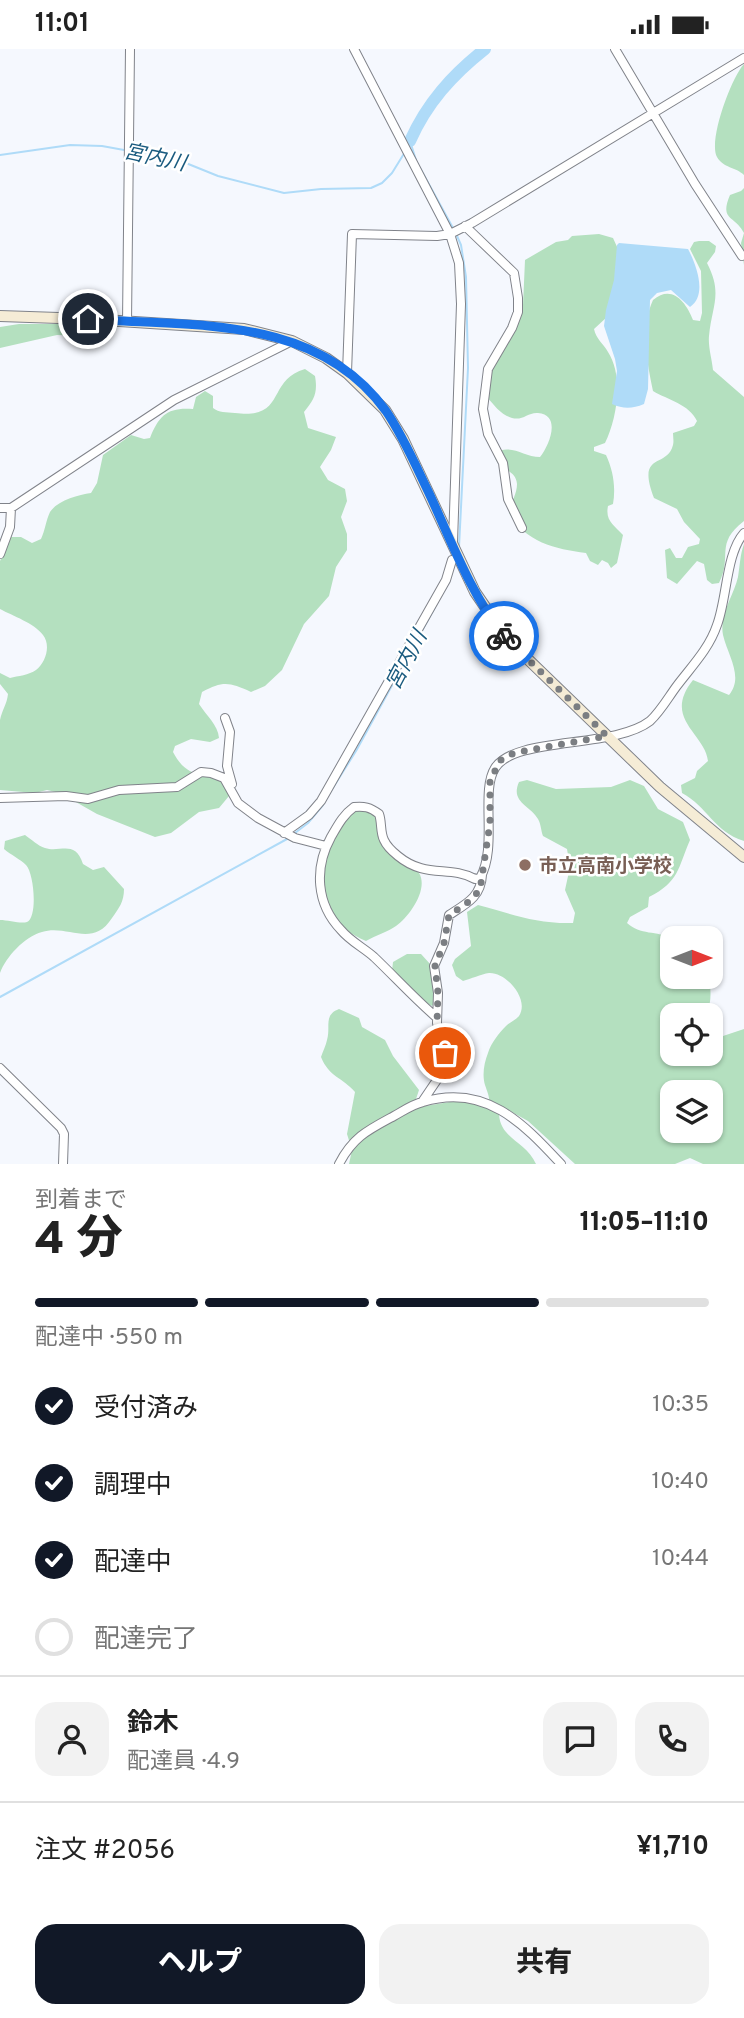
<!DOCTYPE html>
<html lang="ja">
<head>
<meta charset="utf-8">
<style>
	body { margin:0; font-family:Overpass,"Noto Sans JP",sans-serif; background:#f2f2f2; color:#222; height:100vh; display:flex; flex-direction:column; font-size:26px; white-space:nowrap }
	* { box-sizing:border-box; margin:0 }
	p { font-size:23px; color:#767676 }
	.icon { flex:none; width:38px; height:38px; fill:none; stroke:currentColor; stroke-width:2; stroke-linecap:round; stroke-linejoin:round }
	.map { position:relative; height:1115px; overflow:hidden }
	.side { display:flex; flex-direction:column; background:#fff; flex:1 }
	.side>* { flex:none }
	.needle { width:46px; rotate:90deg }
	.tools { position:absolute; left:660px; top:877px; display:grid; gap:14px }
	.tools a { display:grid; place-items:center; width:63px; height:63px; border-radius:14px; background:#fff; box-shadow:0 2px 5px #0004; font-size:35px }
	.pin { position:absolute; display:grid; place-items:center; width:60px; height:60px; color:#fff; margin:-30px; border:4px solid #fff; border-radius:50%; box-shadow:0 2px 7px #0007 }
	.courier { position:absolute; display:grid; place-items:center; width:70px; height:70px; margin:-35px; border:5px solid #1a73e8; border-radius:50%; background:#fff; color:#222; box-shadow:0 2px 9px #0007 }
	.overview em { font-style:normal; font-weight:800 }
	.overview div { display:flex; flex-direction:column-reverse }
	.overview { display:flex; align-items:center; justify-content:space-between; height:119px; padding:0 35px }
	h1 { font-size:46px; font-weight:800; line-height:52px }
	.bar { display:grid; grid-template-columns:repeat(4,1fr); gap:10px 7px; align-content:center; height:84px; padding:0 35px }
	.bar i { height:9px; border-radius:5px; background:#e0e0e0 }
	.bar .current { background:#111827 }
	.bar p { grid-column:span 4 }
	.line { display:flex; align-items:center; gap:18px; padding:0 35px; border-top:2px solid #e0e0e0 }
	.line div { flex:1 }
	.round { display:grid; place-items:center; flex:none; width:74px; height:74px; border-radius:21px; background:#f2f2f2 }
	ol { padding:0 35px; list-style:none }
	li { display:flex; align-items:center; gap:21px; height:77px }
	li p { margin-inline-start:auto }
	li .icon { padding:7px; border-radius:50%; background:#111827; color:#fff; stroke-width:4 }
	li:last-child { color:#767676 }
	li i { width:38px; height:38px; border:4px solid #e0e0e0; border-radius:50% }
	.button { display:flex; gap:14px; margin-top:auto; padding:14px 35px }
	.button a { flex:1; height:80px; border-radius:21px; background:#111827; color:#fff; font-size:28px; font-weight:800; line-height:80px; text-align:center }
	.button a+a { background:#f2f2f2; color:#222 }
	.status { display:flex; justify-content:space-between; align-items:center; height:49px; padding:0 35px; background:#fff; direction:ltr }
	.status svg { height:19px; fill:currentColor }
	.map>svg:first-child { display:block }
	.green { fill:#b4e0bf; fill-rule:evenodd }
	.water { fill:#afdbf8 }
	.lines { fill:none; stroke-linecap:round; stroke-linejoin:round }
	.stream { stroke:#afdbf8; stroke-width:2 }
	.river { stroke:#afdbf8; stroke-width:12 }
	.street-casing { stroke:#80838a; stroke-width:10 }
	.secondary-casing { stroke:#80838a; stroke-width:12 }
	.street { stroke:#fff; stroke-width:8 }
	.secondary { stroke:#f5ecd6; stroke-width:10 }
	.done { stroke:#7b7e82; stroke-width:7; stroke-dasharray:0 12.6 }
	.route { stroke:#1a73e8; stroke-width:9 }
	.education-dot { fill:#8d6e63; stroke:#fff; stroke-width:2.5 }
	.labels { text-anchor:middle; stroke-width:5; stroke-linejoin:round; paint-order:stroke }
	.education-label { font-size:19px; font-weight:bold; fill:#785e54; stroke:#fff; text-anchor:start }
	.water-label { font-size:21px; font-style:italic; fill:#1a5b7f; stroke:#fff }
</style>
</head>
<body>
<div class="status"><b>11:01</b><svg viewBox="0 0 49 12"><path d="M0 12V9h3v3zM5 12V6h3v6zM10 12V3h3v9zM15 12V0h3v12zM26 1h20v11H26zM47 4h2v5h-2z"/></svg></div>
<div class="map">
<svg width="744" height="1115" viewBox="0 0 744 1115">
	<rect width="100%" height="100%" fill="#f5f8fe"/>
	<path class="green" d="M744 15V126C736 118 723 119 717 108 708 92 731 29 744 15Z
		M744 139V216L741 194 744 184C735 166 719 172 730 146L741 142Z
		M599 185 613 189 618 200 616 229 607 268 594 280C596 290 603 294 608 303 624 328 617 369 605 394L594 398V402L606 406C613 421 616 438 613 455L608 457C605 472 614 476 623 486L617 514 611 519 608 514 602 511 598 516 590 512 586 504C555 500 525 493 509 464 510 454 517 446 517 435 516 419 495 421 494 404 512 394 523 408 540 408 549 397 562 366 538 364 528 363 523 372 512 369 501 366 494 356 487 348L492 316 523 256 525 211 556 193 568 191 572 187Z
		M699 192H709L716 197 715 203 707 214C723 245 712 256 709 287 708 298 712 310 713 321L744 348V472C714 495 733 507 719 534L712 535 707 531 704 515 697 512 677 535 667 529 665 501 670 499 676 509H682L688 498 699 495 700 490 684 473 677 460 654 449C636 402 667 420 673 396 674 392 673 388 673 384L694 377 697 372C689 355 668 351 653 342 647 313 640 279 653 251 672 235 686 253 693 271L700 272 702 264 701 222 690 200 694 193Z
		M19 275H69L90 279 89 287 57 286 0 299V278Z
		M305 320 315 327C318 344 314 351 304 363L308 379 336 388 331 401 320 418 328 431 345 440 347 452 341 468 347 485V501L336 518 329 547 304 575 282 621 265 637 251 643C229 633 223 632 202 643L199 655C206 666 218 676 219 689L210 693 191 690 175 697 173 703C188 732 205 722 228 736L229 747 219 759 199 763 171 784 155 788 97 765 60 744 47 741 35 744 0 741V671C2 661 7 655 8 645L0 635V624L10 629C18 627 29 626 36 621 46 613 51 596 43 586 34 574 13 567 0 560V512L11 488H21L32 494 41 490C45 482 46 471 50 463 58 451 78 446 91 444L97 434 103 406 131 386 144 390 150 389C159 366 168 358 193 360L196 348 205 342 213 347V359C219 364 226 363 235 364 287 371 266 331 305 320Z
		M744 495V792C713 782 708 758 682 744L681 736 695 729 697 722 708 712C705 684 662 670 693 631L729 646C744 628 728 607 723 586 719 566 734 546 738 528 740 516 740 506 744 495Z
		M527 731 556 740 611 738 630 731 644 737 658 760 683 773 690 791C678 819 679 833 649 848L648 858 630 868 627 874C640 886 657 882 672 889V928H708C712 941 711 953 707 966H672V1004H710L711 998 718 995 723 987 744 980V1115H703L690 1109 675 1115H575L528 1072 506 1060 499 1065C500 1090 526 1092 536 1115H349L352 1101 347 1085 355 1043C342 1028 329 1028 321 1008 323 1002 326 996 327 991 331 978 323 966 339 960L359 969 362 978 385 991 393 1007 419 1041 415 1053 419 1058 462 1051 489 1057C490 1048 488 1045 485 1036 482 1026 484 1014 488 1004 491 994 499 984 506 977 510 973 516 971 519 967 530 950 506 923 489 924 481 925 471 930 463 932L456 927 452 916 455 910 471 897 467 863 478 856C512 865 536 875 573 874L575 864 565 841 570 818 567 800 543 787C541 782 541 775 538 770 530 756 510 753 519 733ZM672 1043H710V1082H672Z
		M356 760 374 764 378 770 380 791C392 801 410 811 419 824 429 840 409 868 396 877 388 883 376 886 366 892 305 867 316 800 356 760Z
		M25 786C31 790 38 797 45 799 60 804 75 790 83 815L93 821 104 818 124 840C124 853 119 859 112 869 92 900 68 875 42 883 24 888 6 908 0 924V871C8 871 21 875 27 873 38 868 34 824 26 816 20 810 11 806 4 800L5 792Z
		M407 905H421L431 916 436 953 432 957 418 949 392 922 393 913Z"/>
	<path class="water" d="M619 194 688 200C696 215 708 246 690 258L671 241 657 244 650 251 648 340 644 355C632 360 623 360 612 355L617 322 615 310 604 277 606 261 614 231 617 196Z"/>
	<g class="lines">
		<path class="stream" d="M410 92 416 111
			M133 102 171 108 218 127 284 144 321 140 371 139 382 134 392 124 405 103
			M0 106 70 96 102 97 124 101
			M420 119 453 179
			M457 187 461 196 466 228 468 319 459 498
			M329 745 356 702 435 558
			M295 784 308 774 323 756
			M0 948 287 790"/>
		<path class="river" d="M410 92C427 54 452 26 485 0"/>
		<g class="street-casing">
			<path id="street" d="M354 0 450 185 459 214 461 255 453 493
				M615 0 695 135 742 207
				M465 177 514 224 518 249V263L512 279 488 320 483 360 488 385 503 414 508 450 522 479
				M127 273 130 0
				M347 324 352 185 437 187 450 185 472 174 744 9
				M0 459H11L174 351 292 292
				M0 505 10 478 11 459
				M225 669 230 683 227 717 232 735
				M0 749 66 747 88 750 119 741 177 738 201 723 211 724 224 729 238 754 258 769 295 789 326 797
				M284 784 309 766 321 752 446 531 452 511
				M436 968C414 949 395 928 374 908 364 899 350 892 341 881 316 855 314 819 331 788 338 776 343 766 354 758 364 757 370 758 379 765 382 773 380 783 384 791 387 798 393 803 398 807 426 830 449 816 475 830L480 829C498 799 480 742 495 719 515 687 614 700 650 672 660 663 668 649 676 638 691 618 709 600 717 576 727 550 726 504 744 484
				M0 1019 61 1079 64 1085 63 1115
				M422 1053 441 1025 445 1011 437 974 438 944 434 917 444 894 449 866C466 855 481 848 482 826
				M339 1115C353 1088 368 1081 394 1067 403 1062 413 1055 423 1053 485 1034 523 1074 561 1115"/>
		</g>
		<g class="secondary-casing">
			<path id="secondary" d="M0 267 88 270 244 280 292 292 326 309 347 324 385 361 403 390 475 543 507 590 660 738 744 808"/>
		</g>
		<use href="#street" class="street"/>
		<use href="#secondary" class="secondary"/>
	</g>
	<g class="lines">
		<path class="done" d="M445 1004 437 974 438 944 435 917 444 894 449 866 466 855 480 841 490 774V731L501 711 514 704 607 687 504 587"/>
		<path class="route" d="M88 270C193 278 316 265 386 362 403 387 415 415 428 442 451 491 470 544 504 587"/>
	</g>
	<circle class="education-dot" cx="525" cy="816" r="7"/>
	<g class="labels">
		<g class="education-label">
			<text x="539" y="823">市立高南小学校</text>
		</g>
		<g class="water-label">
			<text transform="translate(155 108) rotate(12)" y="7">宮内川</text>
			<text transform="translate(406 611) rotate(-62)" y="7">宮内川</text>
		</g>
	</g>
</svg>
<div class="tools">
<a><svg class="needle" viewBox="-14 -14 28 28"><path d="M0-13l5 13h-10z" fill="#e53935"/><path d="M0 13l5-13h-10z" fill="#767676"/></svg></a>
<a><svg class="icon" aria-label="locate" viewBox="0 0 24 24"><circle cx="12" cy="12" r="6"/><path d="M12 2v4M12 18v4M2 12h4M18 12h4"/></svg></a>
<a><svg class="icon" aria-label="layers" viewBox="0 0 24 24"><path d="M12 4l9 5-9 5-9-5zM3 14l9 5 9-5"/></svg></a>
</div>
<div class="pin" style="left:445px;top:1004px;background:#ea580c"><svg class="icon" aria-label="bag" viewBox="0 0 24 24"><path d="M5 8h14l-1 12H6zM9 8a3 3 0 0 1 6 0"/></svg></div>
<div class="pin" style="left:88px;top:270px;background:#1f2937"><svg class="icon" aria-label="home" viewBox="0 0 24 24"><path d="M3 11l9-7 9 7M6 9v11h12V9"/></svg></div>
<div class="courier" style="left:504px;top:587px"><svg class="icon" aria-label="bike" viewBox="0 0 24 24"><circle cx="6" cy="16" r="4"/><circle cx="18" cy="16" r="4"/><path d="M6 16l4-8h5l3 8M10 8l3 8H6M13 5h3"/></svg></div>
</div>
<section class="side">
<div class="overview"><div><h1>4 分</h1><p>到着まで</p></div><em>11:05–11:10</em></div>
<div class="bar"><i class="current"></i><i class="current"></i><i class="current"></i><i></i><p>配達中 · 550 m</p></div>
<ol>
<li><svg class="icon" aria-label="check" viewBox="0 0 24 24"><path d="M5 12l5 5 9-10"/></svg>受付済み<p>10:35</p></li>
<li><svg class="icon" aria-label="check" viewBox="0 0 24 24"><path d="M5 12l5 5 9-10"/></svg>調理中<p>10:40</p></li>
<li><svg class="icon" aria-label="check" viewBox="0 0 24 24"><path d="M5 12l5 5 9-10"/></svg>配達中<p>10:44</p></li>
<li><i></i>配達完了</li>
</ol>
<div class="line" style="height:126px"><a class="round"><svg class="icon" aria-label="person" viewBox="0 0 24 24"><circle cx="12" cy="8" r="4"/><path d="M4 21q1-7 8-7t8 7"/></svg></a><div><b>鈴木</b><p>配達員 · 4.9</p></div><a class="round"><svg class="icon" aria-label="chat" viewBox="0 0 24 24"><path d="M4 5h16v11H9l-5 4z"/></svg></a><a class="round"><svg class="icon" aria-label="phone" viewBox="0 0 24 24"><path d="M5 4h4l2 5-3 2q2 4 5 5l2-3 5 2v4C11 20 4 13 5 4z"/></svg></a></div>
<div class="line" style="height:91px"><div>注文 #2056</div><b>¥1,710</b></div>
<div class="button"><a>ヘルプ</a><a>共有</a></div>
</section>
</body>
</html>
